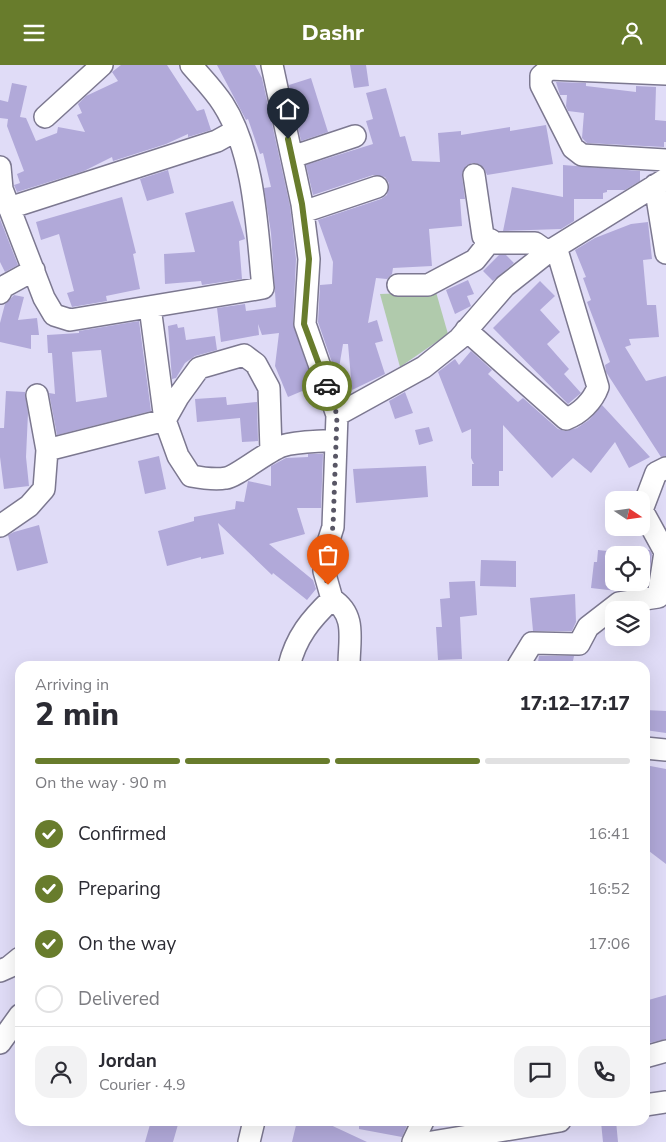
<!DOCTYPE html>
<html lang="en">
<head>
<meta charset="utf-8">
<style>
	body { margin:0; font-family:"Nunito Sans",sans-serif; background:#f2f2f3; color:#2b2b33; height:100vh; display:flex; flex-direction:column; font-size:19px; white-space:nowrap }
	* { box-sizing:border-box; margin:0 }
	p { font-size:16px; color:#7c7c81 }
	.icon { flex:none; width:28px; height:28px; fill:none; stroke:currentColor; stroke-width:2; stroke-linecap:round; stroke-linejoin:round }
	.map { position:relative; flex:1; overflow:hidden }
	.sheet { position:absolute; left:15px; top:596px; width:635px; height:465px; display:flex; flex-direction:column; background:#fff; border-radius:15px; box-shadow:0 5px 20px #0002 }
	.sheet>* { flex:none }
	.needle { width:32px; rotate:103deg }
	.controls { position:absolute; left:605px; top:426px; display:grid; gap:10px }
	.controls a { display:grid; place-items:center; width:45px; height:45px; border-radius:10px; background:#fff; box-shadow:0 5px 20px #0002; font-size:25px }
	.pin { position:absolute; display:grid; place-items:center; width:42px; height:42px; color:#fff; margin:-51px -21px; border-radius:50% 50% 50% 0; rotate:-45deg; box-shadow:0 0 5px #0007 }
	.pin .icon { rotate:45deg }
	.courier { position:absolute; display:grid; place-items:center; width:50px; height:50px; margin:-25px; border:4px solid #687c2c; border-radius:50%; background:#fff; color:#222; box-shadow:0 1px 6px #0007 }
	.summary em { font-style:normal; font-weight:800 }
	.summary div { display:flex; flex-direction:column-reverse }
	.summary { display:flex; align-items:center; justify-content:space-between; height:85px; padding:0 20px }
	h1 { font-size:32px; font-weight:800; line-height:38px }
	.bar { display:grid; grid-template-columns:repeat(4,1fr); gap:8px 5px; align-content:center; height:60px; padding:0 20px }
	.bar i { height:6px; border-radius:4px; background:#e1e1e2 }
	.bar .on { background:#687c2c }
	.bar p { grid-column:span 4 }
	.line { display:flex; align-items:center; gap:12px; padding:0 20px; border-top:1px solid #e1e1e2 }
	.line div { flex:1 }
	.round { display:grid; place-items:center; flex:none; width:52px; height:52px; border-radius:15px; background:#f2f2f3 }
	ol { padding:0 20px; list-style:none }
	li { display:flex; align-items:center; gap:15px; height:55px }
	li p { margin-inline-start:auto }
	li .icon { padding:5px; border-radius:50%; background:#687c2c; color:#fff; stroke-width:4 }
	li:last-child { color:#7c7c81 }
	li i { width:28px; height:28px; border:2px solid #e1e1e2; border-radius:50% }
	header { display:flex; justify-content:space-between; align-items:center; height:65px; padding:0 20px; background:#687c2c; color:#fff; font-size:22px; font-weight:800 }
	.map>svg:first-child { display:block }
	.green { fill:#b0caac }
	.building { fill:#b1a9d9; fill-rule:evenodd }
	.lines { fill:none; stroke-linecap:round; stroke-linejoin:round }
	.minor-casing { stroke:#7c7890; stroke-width:24 }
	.minor { stroke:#fff; stroke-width:21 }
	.done { stroke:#585665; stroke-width:5; stroke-dasharray:0 9 }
	.route { stroke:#687c2c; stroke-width:6 }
</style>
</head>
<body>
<header><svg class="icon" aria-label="menu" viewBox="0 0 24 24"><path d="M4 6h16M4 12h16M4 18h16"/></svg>Dashr<svg class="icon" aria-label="person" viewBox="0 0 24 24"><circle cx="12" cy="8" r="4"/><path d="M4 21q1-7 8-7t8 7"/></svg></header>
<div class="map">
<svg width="666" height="1077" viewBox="0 0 666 1077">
	<rect width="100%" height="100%" fill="#e0dcf7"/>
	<path class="green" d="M436 227 448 269 400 302 380 229Z"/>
	<path class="building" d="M121 0H167L197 46 204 44 211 65 188 72V69L166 79 113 96 112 92 84 106 17 127 14 120 20 118 17 109 24 106 7 61 8 54 0 53V35L8 37 12 18 27 21 20 52 26 53 36 76 57 68 58 62 85 67 77 50 82 48 78 39 86 31 118 16 112 7Z
		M217 0H255L262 13 290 141 296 194 293 259 314 321 288 332 275 301 279 268 262 270 258 259 259 270 221 277 217 243 245 239 246 246 276 242 271 168 264 123 271 122 263 88 260 89 248 54 246 55Z
		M350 0H366L369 21 354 23Z
		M311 13 328 67 301 76 289 20Z
		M556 17 586 18V21L636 27V21L656 22 655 55 666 56V77H664V82L587 78 582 73 584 48 568 46 566 41 567 30H560Z
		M386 23 400 72 405 71 412 96 440 97 438 68 461 66V70L510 62V66L546 60 553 99 487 110 484 103 479 99 472 98 466 101 462 111 465 134H460L462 161 429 164 432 201 393 203 392 209 387 214 376 213 368 258 377 255 383 276 375 278 385 309 352 325 348 279H343L338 309H336L318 257 320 220 332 219 333 197 318 155 381 134 387 130 389 118 385 112 373 110 313 130 306 100 373 79 366 56 373 54 366 28Z
		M563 100 640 106V116L625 125H607V127L603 128V134H574V156L561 164 503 166 512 122 563 132Z
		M168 105 174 128 147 136 140 114Z
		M122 132 136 188 133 189 140 224 106 231 107 236 72 242 67 228 74 226 59 169 41 175 36 157Z
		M233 136 245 174 239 176 242 214 202 220 201 216 165 219 164 189 195 187 185 148Z
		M0 154 18 200 5 207 0 197Z
		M648 157 652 194 643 195 647 240H656L659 272 629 274 631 280 625 282 646 316 666 311V391L661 392 606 307 605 300 610 297 587 237 591 235 583 213 586 212 575 185 595 173 631 159Z
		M499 190H506L514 198 493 216 483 206Z
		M468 215 474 229 467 231 471 241 455 249 446 225Z
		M540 216 555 231 540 245 560 267 547 279 569 304 564 309 581 328 568 339 493 263Z
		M14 230 24 232 18 255 37 253 39 270H31V284L0 277V258L5 239Z
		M139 256 151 346 57 370 49 328 55 329 52 288H48L47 270 79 268V266ZM101 285 107 332 76 337 72 287Z
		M177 259 178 263 184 262 186 275 215 271 217 285 195 291 185 298 176 313 172 314 168 261Z
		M471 286 492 305 488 309 518 337 523 333 558 364 565 366 577 363 589 355 602 340 650 392 629 403 615 377 591 408 573 393 552 413 503 360V406H499V421H472V399H474L471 393V364L462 368 438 307 455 294 459 300Z
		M6 326 25 327 28 348 26 392 29 421 4 424 0 392V363H4Z
		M405 327 413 348 395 354 389 336Z
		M226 332 227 340 257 337 258 376 242 377 240 353 197 357 195 334Z
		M429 362 433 376 419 380 415 365Z
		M308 389H323L321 443H297L305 469 269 479 313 515 316 524 307 535 273 508 272 510 218 458 224 489 201 494V492L167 501 158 466 194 456V452L235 444 236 436 244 437 248 416 271 421V401L286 393 308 392Z
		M159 391 166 424 145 429 138 396Z
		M426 401 428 432 356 438 353 404Z
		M39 460 48 498 17 506 8 470 14 467Z
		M635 483 650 485 652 489 648 518 642 517V522L617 526 591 523 594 497H597L598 485 635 489ZM614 490H641V518H614Z
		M481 495 516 496V522L480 521Z
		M475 516 477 550 460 552 462 594 438 595 436 562H442L440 534 450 533 449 517Z
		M575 529 576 557 572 566H533L530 533Z
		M539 591H574L572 601H559L538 597Z
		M645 645 666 646V668L645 665Z
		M645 700 666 704V799L645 783Z
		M666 930V974L645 979V936Z
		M151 1056H179L173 1077H145Z
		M297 1056H322L367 1077H292Z
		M359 1056H409L402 1072 359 1064Z
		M616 1056 618 1077H603L601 1057Z"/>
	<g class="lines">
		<g class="minor-casing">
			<path id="minor" d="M272 0 302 139 309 194 305 259 337 350 333 462 326 484 324 506 332 534C311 554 296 572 289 601
				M666 9 549 4 541 11V20L573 83 582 90 666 95
				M45 52 102 0
				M292 92 355 71
				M0 102 2 124 44 233 54 250 70 255 263 223C257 165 255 89 223 39 214 25 202 13 191 0
				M474 110 483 171 496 178H535L548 187
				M655 120 666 188
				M9 143 217 76 235 66
				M303 147 377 122
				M398 220H428L475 195 491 175
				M0 228 3 222 34 205
				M466 265 566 354C580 349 593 336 598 322L556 182
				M37 330 47 385
				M337 350 424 302 459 274 505 221 548 187 666 114
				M271 386 269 323 256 299 244 290 199 303 178 332 165 355 178 391 191 411C202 413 214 415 226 413 236 412 266 387 282 381 298 376 319 377 336 375
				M0 461 29 441 44 424 47 385 165 355 150 242
				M332 534C357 550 349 574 349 601
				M518 601 532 578 579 579 588 562 619 538 658 532 665 487 642 445 656 408 666 403
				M645 683 666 685
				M0 906 9 902 20 893
				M0 978 20 950
				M645 992 666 986
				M645 1040 666 1037
				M249 1077 254 1056
				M413 1077 423 1056
				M432 1077 560 1056"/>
		</g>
		<use href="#minor" class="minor"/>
	</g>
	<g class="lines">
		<path class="done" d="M327 321 337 350 333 462 326 484 324 506 328 520"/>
		<path class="route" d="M288 74 302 139 309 194 304 259 327 321"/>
	</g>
</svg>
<div class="controls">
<a><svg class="needle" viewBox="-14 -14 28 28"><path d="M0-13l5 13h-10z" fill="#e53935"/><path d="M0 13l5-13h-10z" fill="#7c7c81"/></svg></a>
<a><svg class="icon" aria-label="locate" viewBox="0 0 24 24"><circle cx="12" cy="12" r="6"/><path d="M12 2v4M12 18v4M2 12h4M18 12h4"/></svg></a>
<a><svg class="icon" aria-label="layers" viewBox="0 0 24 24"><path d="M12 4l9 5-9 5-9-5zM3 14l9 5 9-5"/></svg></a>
</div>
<div class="pin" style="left:328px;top:520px;background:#ea580c"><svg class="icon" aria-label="bag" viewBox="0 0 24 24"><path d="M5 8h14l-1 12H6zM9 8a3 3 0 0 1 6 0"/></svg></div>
<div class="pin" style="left:288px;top:74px;background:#1f2937"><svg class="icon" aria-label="home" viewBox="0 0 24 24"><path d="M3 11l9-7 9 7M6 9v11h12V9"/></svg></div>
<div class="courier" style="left:327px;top:321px"><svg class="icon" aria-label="car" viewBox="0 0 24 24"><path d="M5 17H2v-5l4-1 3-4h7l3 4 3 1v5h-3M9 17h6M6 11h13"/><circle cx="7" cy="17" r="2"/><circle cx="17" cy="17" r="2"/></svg></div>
<section class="sheet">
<div class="summary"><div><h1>2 min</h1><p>Arriving in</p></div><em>17:12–17:17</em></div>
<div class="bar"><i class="on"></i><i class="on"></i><i class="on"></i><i></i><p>On the way · 90 m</p></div>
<ol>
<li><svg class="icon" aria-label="check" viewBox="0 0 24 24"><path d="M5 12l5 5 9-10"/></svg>Confirmed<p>16:41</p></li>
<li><svg class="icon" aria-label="check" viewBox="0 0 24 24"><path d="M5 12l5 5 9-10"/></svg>Preparing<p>16:52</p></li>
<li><svg class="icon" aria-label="check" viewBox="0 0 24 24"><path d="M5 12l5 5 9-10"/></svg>On the way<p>17:06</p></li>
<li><i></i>Delivered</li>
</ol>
<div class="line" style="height:90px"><a class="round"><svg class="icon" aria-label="person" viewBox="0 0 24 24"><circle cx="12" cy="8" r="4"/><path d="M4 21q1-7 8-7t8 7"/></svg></a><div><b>Jordan</b><p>Courier · 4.9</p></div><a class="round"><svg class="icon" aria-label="chat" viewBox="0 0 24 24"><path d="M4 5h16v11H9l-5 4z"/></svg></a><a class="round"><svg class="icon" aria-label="phone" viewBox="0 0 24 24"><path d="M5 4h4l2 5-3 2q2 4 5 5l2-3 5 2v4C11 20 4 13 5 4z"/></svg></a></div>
</section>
</div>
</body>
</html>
